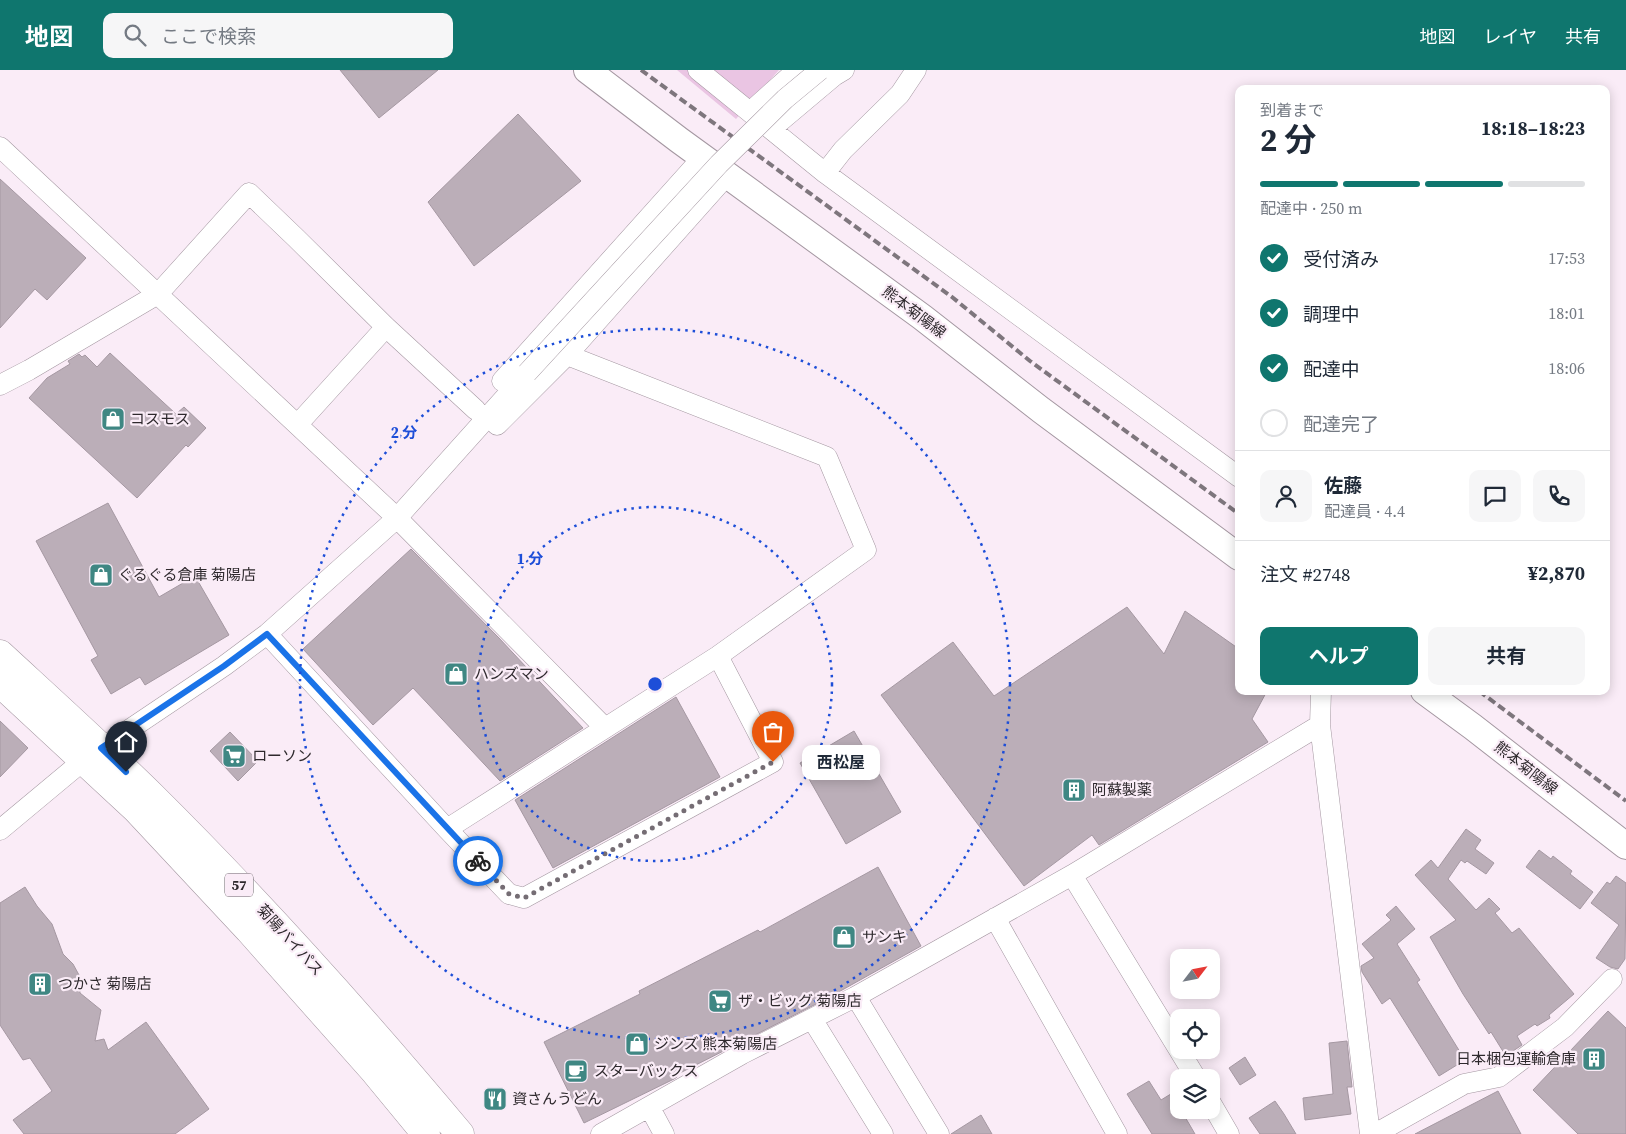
<!DOCTYPE html>
<html lang="ja">
<head>
<meta charset="utf-8">
<style>
	body { margin:0; font-family:"Source Serif 4","Noto Sans JP",serif; background:#f6f6f7; color:#1f2937; height:100vh; display:flex; flex-direction:column; font-size:19px; white-space:nowrap }
	* { box-sizing:border-box; margin:0 }
	p { font-size:16px; color:#747a83 }
	.icon { flex:none; width:28px; height:28px; fill:none; stroke:currentColor; stroke-width:2; stroke-linecap:round; stroke-linejoin:round }
	.map { position:relative; flex:1; overflow:hidden }
	.drawer { position:absolute; left:1235px; top:15px; width:375px; height:610px; display:flex; flex-direction:column; background:#fff; border-radius:10px; box-shadow:0 2px 12px #0003 }
	.drawer>* { flex:none }
	.needle { width:32px; rotate:58deg }
	.buttons { position:absolute; left:1170px; top:879px; display:grid; gap:10px }
	.buttons a { display:grid; place-items:center; width:50px; height:50px; border-radius:10px; background:#fff; box-shadow:0 2px 12px #0003; font-size:25px }
	.pin { position:absolute; display:grid; place-items:center; width:42px; height:42px; color:#fff; margin:-51px -21px; border-radius:50% 50% 50% 0; rotate:-45deg; box-shadow:0 0 5px #0007 }
	.pin .icon { rotate:45deg }
	.courier { position:absolute; display:grid; place-items:center; width:50px; height:50px; margin:-25px; border:4px solid #1a73e8; border-radius:50%; background:#fff; color:#222; box-shadow:0 1px 6px #0007 }
	.bubble { position:absolute; height:35px; border-radius:10px; background:#fff; box-shadow:0 2px 12px #0003; font-size:16px; font-weight:700; line-height:35px; text-align:center }
	.summary em { font-style:normal; font-weight:700 }
	.summary div { display:flex; flex-direction:column-reverse }
	.summary { display:flex; align-items:center; justify-content:space-between; height:85px; padding:0 25px }
	h1 { font-size:32px; font-weight:700; line-height:38px }
	.bar { display:grid; grid-template-columns:repeat(4,1fr); gap:8px 5px; align-content:center; height:60px; padding:0 25px }
	.bar i { height:6px; border-radius:4px; background:#e0e1e3 }
	.bar .active { background:#0f766e }
	.bar p { grid-column:span 4 }
	.line { display:flex; align-items:center; gap:12px; padding:0 25px; border-top:1px solid #e0e1e3 }
	.line div { flex:1 }
	.round { display:grid; place-items:center; flex:none; width:52px; height:52px; border-radius:10px; background:#f6f6f7 }
	ol { padding:0 25px; list-style:none }
	li { display:flex; align-items:center; gap:15px; height:55px }
	li p { margin-inline-start:auto }
	li .icon { padding:5px; border-radius:50%; background:#0f766e; color:#fff; stroke-width:4 }
	li:last-child { color:#747a83 }
	li i { width:28px; height:28px; border:2px solid #e0e1e3; border-radius:50% }
	.primary-button { display:flex; gap:10px; margin-top:auto; padding:10px 25px }
	.primary-button a { flex:1; height:58px; border-radius:10px; background:#0f766e; color:#fff; font-size:20px; font-weight:700; line-height:58px; text-align:center }
	.primary-button a+a { background:#f6f6f7; color:#1f2937 }
	header { display:flex; align-items:center; gap:30px; box-sizing:border-box; height:70px; padding:0 25px; background:#0f766e; color:#fff }
	header strong { font-size:24px }
	nav { display:flex; gap:28px; margin-inline-start:auto; font-size:18px }
	.search { width:350px; height:45px; background:#f6f6f7; display:flex; align-items:center; gap:12px; box-sizing:border-box; padding:0 18px; border-radius:10px; color:#747a83; font-size:19px }
	.map>svg:first-child { display:block }
	.green { fill:#eac5e3 }
	.building { fill:#bbaeb8; stroke:#a598a2 }
	.lines { fill:none; stroke-linecap:round; stroke-linejoin:round }
	.minor-casing { stroke:#a497a1; stroke-width:21 }
	.major-casing { stroke:#a497a1; stroke-width:28 }
	.highway-casing { stroke:#a497a1; stroke-width:29 }
	.minor { stroke:#fff; stroke-width:20 }
	.major { stroke:#fff; stroke-width:26 }
	.highway { stroke:#fff; stroke-width:28 }
	.rail { stroke:#7e767d; stroke-width:4; stroke-dasharray:8 4; stroke-linecap:butt }
	.minor-bridge-casing { stroke:#a497a1; stroke-width:21; stroke-linecap:butt }
	.minor-bridge { stroke:#fff; stroke-width:20 }
	.done { stroke:#756d74; stroke-width:5; stroke-dasharray:0 9 }
	.route { stroke:#1a73e8; stroke-width:6 }
	.ring { fill:none; stroke:#1d4ed8; stroke-width:2.5; stroke-dasharray:2.5 5 }
	.labels { text-anchor:middle; stroke-width:4.5; stroke-linejoin:round; paint-order:stroke }
	.shield { fill:#faecf7; stroke:#6b646a; stroke-width:1 }
	.shield-label { font-size:14px; font-weight:bold; fill:#2e292d }
	.street-label { font-size:15px; fill:#2e292d; stroke:#faecf7 }
	.poi-label { font-size:15px; fill:#2e292d; stroke:#faecf7; text-anchor:start }
	.centre { fill:#1d4ed8; stroke:#faecf7; stroke-width:2.5 }
	.ring-label { font-size:15px; text-anchor:middle; font-weight:bold; fill:#1d4ed8; stroke:#faecf7; stroke-width:4.5; stroke-linejoin:round; paint-order:stroke }
</style>
</head>
<body>
<header>
<strong>地図</strong>
<div class="search"><svg class="icon" aria-label="search" viewBox="0 0 24 24"><circle cx="10" cy="10" r="6"/><path d="M15 15l6 6"/></svg>ここで検索</div>
<nav><a>地図</a><a>レイヤ</a><a>共有</a></nav>
</header>
<div class="map">
<svg width="1626" height="1064" viewBox="0 0 1626 1064">
	<rect width="100%" height="100%" fill="#faecf7"/>
	<path class="green" d="M677 0H779L736 49Z"/>
	<path class="building" d="M340 0H438L379 48Z
		M518 44 581 111 474 196 428 132Z
		M0 109 86 188 47 230 35 219 0 258Z
		M110 283 176 344 184 337 206 358 188 377 186 375 137 428 29 328 47 308 70 294 68 291 79 284 82 287 85 285 97 297Z
		M108 433 159 527 195 506 229 565 145 615 140 607 111 624 91 590 98 586 36 471Z
		M411 479 499 568 583 658 500 711 413 618 373 655 303 579Z
		M1127 537 1164 584 1185 541 1239 579V621H1267L1252 649 1268 672 1099 775 1092 765 1024 816 881 625 953 572 994 626Z
		M676 627 720 707 553 798 515 730Z
		M0 651 28 678 0 707Z
		M854 661 901 742 846 774 800 693Z
		M230 662 258 691 238 711 210 681Z
		M1466 759 1481 770 1475 779 1494 793 1486 804 1467 791 1465 793 1461 790 1448 809 1476 840 1489 828 1500 839 1495 843 1512 863 1519 858 1574 924 1549 945 1550 948 1537 956 1535 954 1517 966 1522 975 1510 983 1508 980 1504 983 1491 962 1489 964 1463 924 1430 867 1456 850 1415 805 1431 790 1438 798Z
		M1539 780 1551 789 1553 786 1572 801 1570 804 1593 822 1580 839 1526 797Z
		M878 797 921 876 826 929 676 1005 677 1007 674 1009 584 1053 544 972 640 924 639 921 758 860 760 862Z
		M1616 806 1626 813 1625 889 1618 899 1610 897 1596 888 1619 855 1591 833 1607 812 1610 814Z
		M25 817 37 836 52 854 63 884 73 894 79 905 80 923 101 940 95 971 104 969 108 980 146 952 209 1039 175 1064H24L13 1050 52 1021 30 988 23 990 0 955V833Z
		M1396 836 1415 859 1397 874 1420 910 1417 912 1465 990 1439 1006 1390 928 1382 934 1362 902 1361 896 1374 888 1362 874 1391 850 1386 845Z
		M1608 941 1626 958V1064H1578L1533 1020Z
		M1347 971 1352 1017H1347L1351 1044 1305 1050 1303 1028 1333 1024 1329 973Z
		M1245 987 1256 1005 1240 1015 1229 998Z
		M1149 1011 1161 1030 1179 1019V1040H1181L1195 1064H1152L1127 1024Z
		M1498 1021 1521 1064H1415Z
		M1275 1031 1284 1044 1296 1064H1260L1249 1048Z
		M981 1045 992 1064H951Z"/>
	<g class="lines">
		<g class="minor-casing">
			<path id="minor" d="M698 0 825 103 1239 407
				M750 42 797 0
				M771 59 834 6 844 0
				M0 77 397 448 605 658
				M825 103 843 80 900 24 916 0
				M502 311 703 87
				M0 315 29 300 158 224 249 123 296 168 386 257 476 340
				M298 354 386 257
				M497 355 567 285 727 105
				M267 564 447 759 509 824 524 828 773 692 718 586
				M1321 621 1320 655 1370 1064
				M447 759 718 586 866 480 827 387 567 285
				M0 760 84 690 224 596 267 564 397 448 527 303
				M1072 805 1179 980
				M995 848 1117 1064
				M856 927 939 1064
				M812 949 883 1064
				M1179 980 1196 1008
				M1211 1033 1229 1064
				M650 1038 664 1064
				M601 1064 742 984 855 927 1072 805 1320 655
				M1375 1064 1464 1014 1499 1007 1565 957 1612 909"/>
		</g>
		<g class="major-casing">
			<path id="major" d="M587 0 679 70 922 247 1041 340 1239 487
				M1424 621 1473 657 1626 776"/>
		</g>
		<g class="highway-casing">
			<path id="highway" d="M0 584C51 631 102 677 152 726 260 833 362 947 460 1064
				M0 613 136 739 249 860 375 1002 426 1064"/>
		</g>
		<use href="#minor" class="minor"/>
		<use href="#major" class="major"/>
		<use href="#highway" class="highway"/>
		<path class="rail" d="M641 0 952 227 1030 291 1239 444
			M1479 621 1626 731"/>
		<g class="minor-bridge-casing">
			<path id="minor-bridge" d="M527 303 719 94 785 29 820 0"/>
		</g>
		<use href="#minor-bridge" class="minor-bridge"/>
	</g>
	<g class="lines">
		<path class="done" d="M478 791 509 824 524 828 773 692"/>
		<path class="route" d="M126 702 101 678 224 596 267 564 478 791"/>
	</g>
	<g class="ring">
		<circle cx="655" cy="614" r="177"/>
		<circle cx="655" cy="614" r="355"/>
	</g>
	<defs>
		<g id="shop-square" transform="scale(1.25)"><rect x="-9" y="-9" width="18" height="18" rx="4" fill="#3f8783" stroke="#faecf7"/><path d="M-5-2.5h2.3a2.7 3.5 0 0 1 5.4 0H5L5.5 6h-11ZM-1.5-2.5h3a1.5 2.3 0 0 0-3 0Z" fill="#fff"/></g>
		<g id="supermarket-square" transform="scale(1.25)"><rect x="-9" y="-9" width="18" height="18" rx="4" fill="#3f8783" stroke="#faecf7"/><path d="M-6-5.5h2.5l.6 2H6L4.5 2H-2.5L-4.4-4H-6ZM-1.5 3.2a1.3 1.3 0 1 0 .1 0ZM3 3.2a1.3 1.3 0 1 0 .1 0Z" fill="#fff"/></g>
		<g id="building-square" transform="scale(1.25)"><rect x="-9" y="-9" width="18" height="18" rx="4" fill="#3f8783" stroke="#faecf7"/><path d="M-4-6H4V6H1V3H-1V6H-4ZM-2.5-4.3h1.7v1.8h-1.7ZM.8-4.3h1.7v1.8H.8ZM-2.5-1h1.7V.8h-1.7ZM.8-1h1.7V.8H.8Z" fill="#fff"/></g>
		<g id="cafe-square" transform="scale(1.25)"><rect x="-9" y="-9" width="18" height="18" rx="4" fill="#3f8783" stroke="#faecf7"/><path d="M-5.5-4.5H6V0H3Q3 3.5 0 3.5H-2.5Q-5.5 3.5-5.5 0ZM3-3.2v2h1.7v-2ZM-6 4.5H4V6H-6Z" fill="#fff"/></g>
		<g id="restaurant-square" transform="scale(1.25)"><rect x="-9" y="-9" width="18" height="18" rx="4" fill="#3f8783" stroke="#faecf7"/><path d="M-5-6h1v4h1v-4h1v4h1v-4h1v5L-1.5 .5V6h-2V.5L-5-1ZM5-6V6H3V1.5H1.5Q1.5-4 5-6Z" fill="#fff"/></g>
	</defs>
	<g fill-rule="evenodd">
		<use href="#shop-square" x="113" y="349"/>
		<use href="#shop-square" x="101" y="505"/>
		<use href="#shop-square" x="456" y="604"/>
		<use href="#supermarket-square" x="234" y="686"/>
		<use href="#building-square" x="1074" y="720"/>
		<use href="#shop-square" x="844" y="867"/>
		<use href="#building-square" x="40" y="914"/>
		<use href="#supermarket-square" x="720" y="931"/>
		<use href="#shop-square" x="637" y="974"/>
		<use href="#building-square" x="1594" y="989"/>
		<use href="#cafe-square" x="576" y="1001"/>
		<use href="#restaurant-square" x="495" y="1029"/>
	</g>
	<g class="labels">
		<rect class="shield" x="225" y="803.5" width="28" height="23" rx="4"/>
		<g class="shield-label">
			<text x="239" y="820">57</text>
		</g>
		<g class="street-label">
			<text transform="translate(914 242) rotate(37)" y="5">熊本菊陽線</text>
			<text transform="translate(1526 698) rotate(38)" y="5">熊本菊陽線</text>
			<text transform="translate(290 870) rotate(48)" y="5">菊陽バイパス</text>
		</g>
		<g class="poi-label">
			<text x="130" y="354">コスモス</text>
			<text x="118" y="510">ぐるぐる倉庫 菊陽店</text>
			<text x="474" y="609">ハンズマン</text>
			<text x="252" y="691">ローソン</text>
			<text x="1092" y="725">阿蘇製薬</text>
			<text x="862" y="872">サンキ</text>
			<text x="58" y="919">つかさ 菊陽店</text>
			<text x="738" y="936">ザ・ビッグ 菊陽店</text>
			<text x="654" y="979">ジンズ 熊本菊陽店</text>
			<text x="1576" y="994" text-anchor="end">日本梱包運輸倉庫</text>
			<text x="594" y="1006">スターバックス</text>
			<text x="512" y="1034">資さんうどん</text>
		</g>
	</g>
	<circle cx="655" cy="614" r="8" class="centre"/>
	<g class="ring-label">
		<text x="404" y="368">2 分</text>
		<text x="530" y="494">1 分</text>
	</g>
</svg>
<div class="buttons">
<a><svg class="needle" viewBox="-14 -14 28 28"><path d="M0-13l5 13h-10z" fill="#e53935"/><path d="M0 13l5-13h-10z" fill="#747a83"/></svg></a>
<a><svg class="icon" aria-label="locate" viewBox="0 0 24 24"><circle cx="12" cy="12" r="6"/><path d="M12 2v4M12 18v4M2 12h4M18 12h4"/></svg></a>
<a><svg class="icon" aria-label="layers" viewBox="0 0 24 24"><path d="M12 4l9 5-9 5-9-5zM3 14l9 5 9-5"/></svg></a>
</div>
<div class="pin" style="left:773px;top:692px;background:#ea580c"><svg class="icon" aria-label="bag" viewBox="0 0 24 24"><path d="M5 8h14l-1 12H6zM9 8a3 3 0 0 1 6 0"/></svg></div>
<div class="pin" style="left:126px;top:702px;background:#1f2937"><svg class="icon" aria-label="home" viewBox="0 0 24 24"><path d="M3 11l9-7 9 7M6 9v11h12V9"/></svg></div>
<div class="courier" style="left:478px;top:791px"><svg class="icon" aria-label="bike" viewBox="0 0 24 24"><circle cx="6" cy="16" r="4"/><circle cx="18" cy="16" r="4"/><path d="M6 16l4-8h5l3 8M10 8l3 8H6M13 5h3"/></svg></div>
<div class="bubble" style="left:802px;top:675px;width:78px">西松屋</div>
<section class="drawer">
<div class="summary"><div><h1>2 分</h1><p>到着まで</p></div><em>18:18–18:23</em></div>
<div class="bar"><i class="active"></i><i class="active"></i><i class="active"></i><i></i><p>配達中 · 250 m</p></div>
<ol>
<li><svg class="icon" aria-label="check" viewBox="0 0 24 24"><path d="M5 12l5 5 9-10"/></svg>受付済み<p>17:53</p></li>
<li><svg class="icon" aria-label="check" viewBox="0 0 24 24"><path d="M5 12l5 5 9-10"/></svg>調理中<p>18:01</p></li>
<li><svg class="icon" aria-label="check" viewBox="0 0 24 24"><path d="M5 12l5 5 9-10"/></svg>配達中<p>18:06</p></li>
<li><i></i>配達完了</li>
</ol>
<div class="line" style="height:90px"><a class="round"><svg class="icon" aria-label="person" viewBox="0 0 24 24"><circle cx="12" cy="8" r="4"/><path d="M4 21q1-7 8-7t8 7"/></svg></a><div><b>佐藤</b><p>配達員 · 4.4</p></div><a class="round"><svg class="icon" aria-label="chat" viewBox="0 0 24 24"><path d="M4 5h16v11H9l-5 4z"/></svg></a><a class="round"><svg class="icon" aria-label="phone" viewBox="0 0 24 24"><path d="M5 4h4l2 5-3 2q2 4 5 5l2-3 5 2v4C11 20 4 13 5 4z"/></svg></a></div>
<div class="line" style="height:65px"><div>注文 #2748</div><b>¥2,870</b></div>
<div class="primary-button"><a>ヘルプ</a><a>共有</a></div>
</section>
</div>
</body>
</html>
